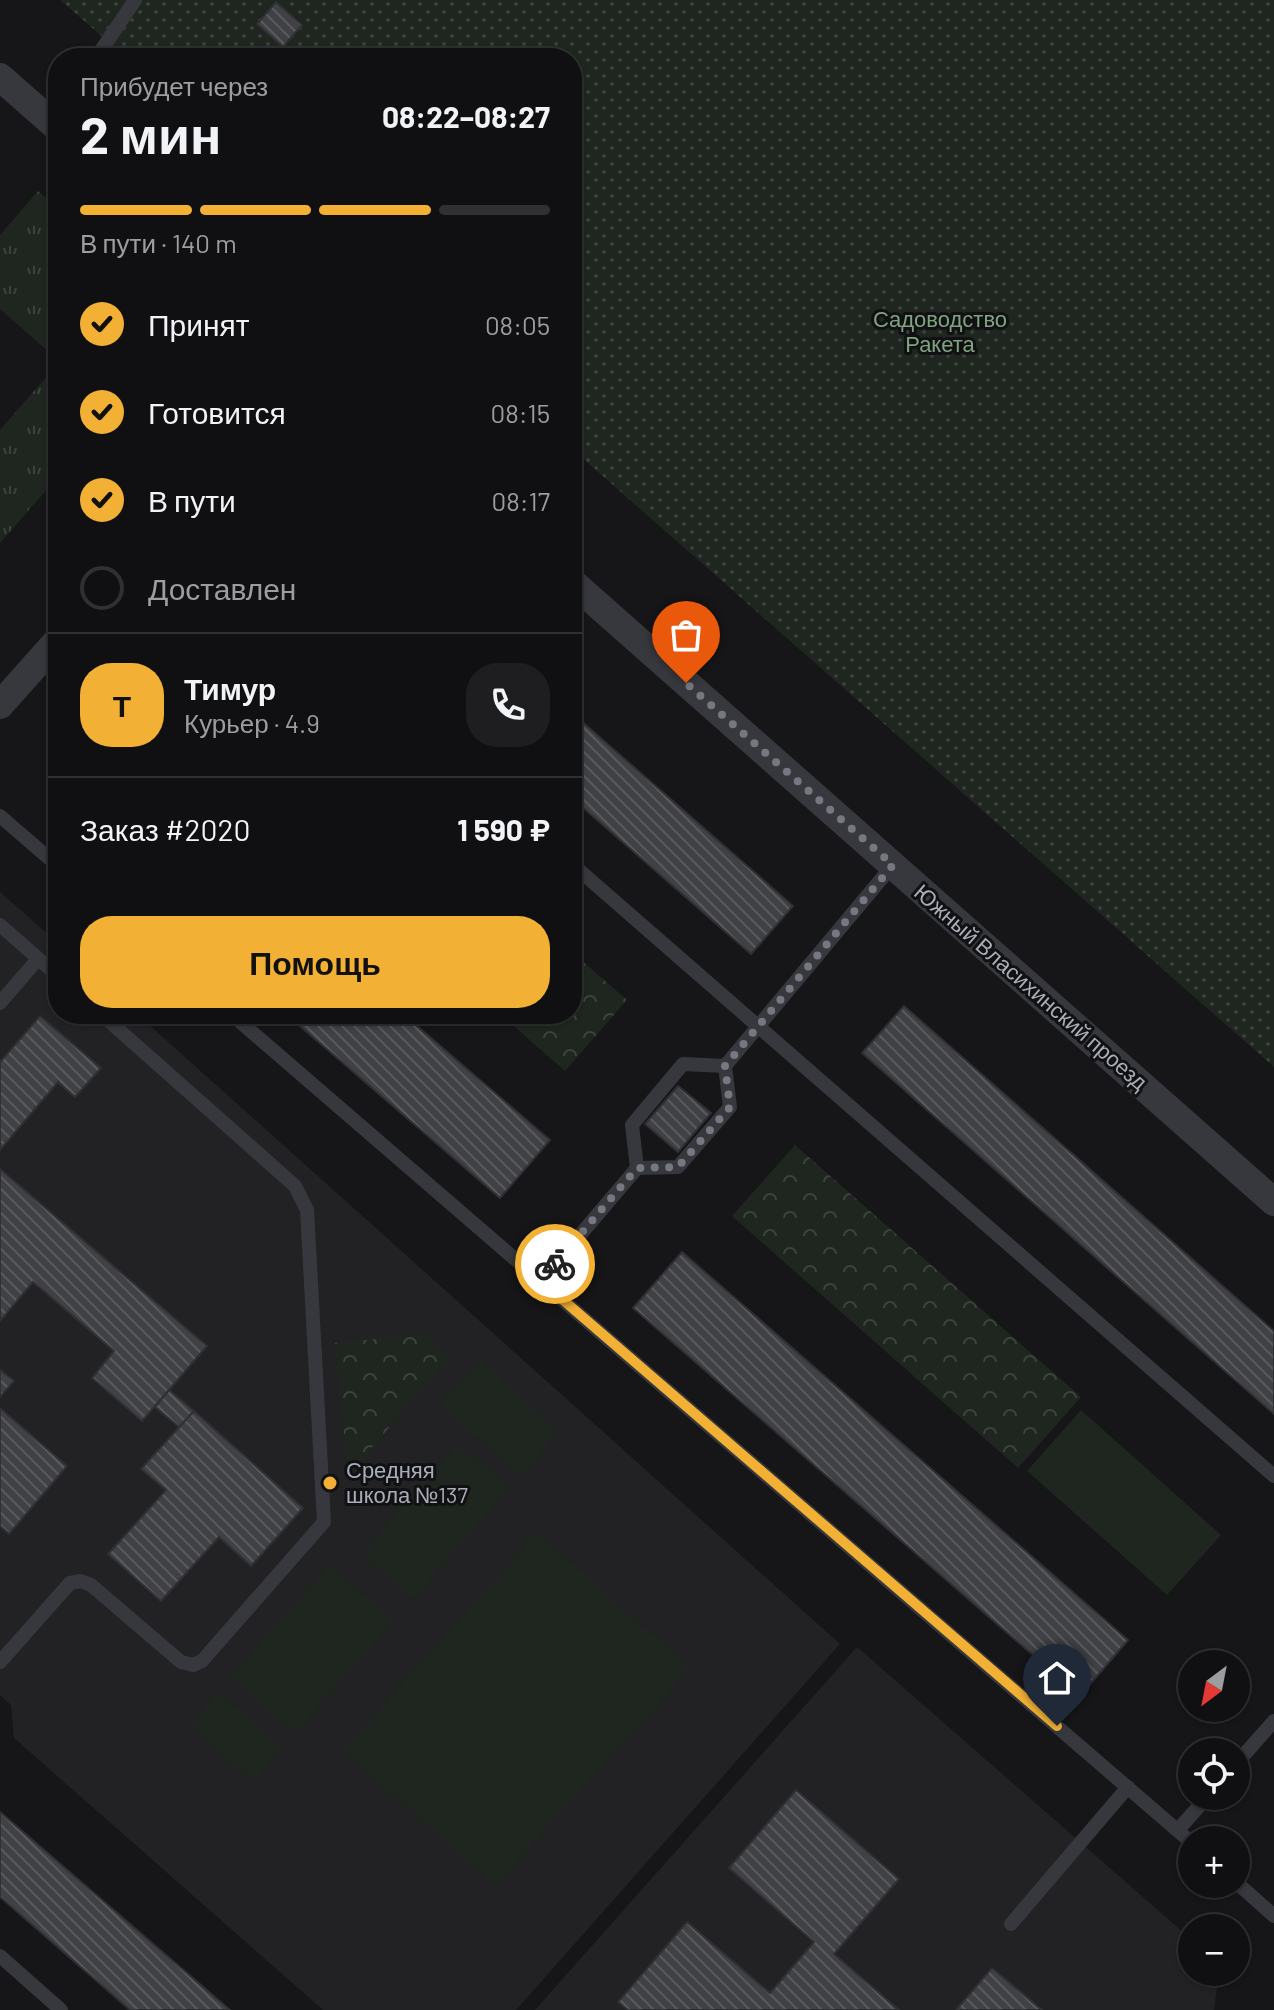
<!DOCTYPE html>
<html lang="ru">
<head>
<meta charset="utf-8">
<style>
	body { margin:0; font-family:Barlow,sans-serif; background:#1e1e20; color:#f1f3f6; height:100vh; display:flex; flex-direction:column; font-size:30px; white-space:nowrap }
	* { box-sizing:border-box; margin:0 }
	p { font-size:26px; color:#9c9d9f }
	.icon { flex:none; width:44px; height:44px; fill:none; stroke:currentColor; stroke-width:2; stroke-linecap:round; stroke-linejoin:round }
	.map { position:relative; flex:1; overflow:hidden }
	.side { position:absolute; left:48px; top:48px; width:534px; height:976px; display:flex; flex-direction:column; background:#101012; border-radius:32px; box-shadow:0 2px 6px #0004,0 0 0 2px #303032 }
	.side>* { flex:none }
	.needle { width:52px; rotate:212deg }
	.tools { position:absolute; left:1178px; top:1650px; display:grid; gap:16px }
	.tools a { display:grid; place-items:center; width:72px; height:72px; border-radius:50%; background:#101012; box-shadow:0 2px 6px #0004,0 0 0 2px #303032; font-size:40px }
	.pin { position:absolute; display:grid; place-items:center; width:68px; height:68px; color:#fff; margin:-82px -34px; border-radius:50% 50% 50% 0; rotate:-45deg; box-shadow:0 0 8px #0007 }
	.pin .icon { rotate:45deg }
	.courier { position:absolute; display:grid; place-items:center; width:80px; height:80px; margin:-40px; border:6px solid #f2b134; border-radius:50%; background:#fff; color:#222; box-shadow:0 2px 10px #0007 }
	.head em { font-style:normal; font-weight:700 }
	.head div { display:flex; flex-direction:column-reverse }
	.head { display:flex; align-items:center; justify-content:space-between; height:136px; padding:0 32px }
	h1 { font-size:52px; font-weight:700; line-height:60px }
	.bar { display:grid; grid-template-columns:repeat(4,1fr); gap:12px 8px; align-content:center; height:96px; padding:0 32px }
	.bar i { height:10px; border-radius:6px; background:#303032 }
	.bar .on { background:#f2b134 }
	.bar p { grid-column:span 4 }
	.line { display:flex; align-items:center; gap:20px; padding:0 32px; border-top:2px solid #303032 }
	.line div { flex:1 }
	.round { display:grid; place-items:center; flex:none; width:84px; height:84px; border-radius:32px; background:#1e1e20 }
	ol { padding:0 32px; list-style:none }
	li { display:flex; align-items:center; gap:24px; height:88px }
	li p { margin-inline-start:auto }
	li .icon { padding:8px; border-radius:50%; background:#f2b134; color:#111; stroke-width:4 }
	li:last-child { color:#9c9d9f }
	li i { width:44px; height:44px; border:4px solid #303032; border-radius:50% }
	.cta { display:flex; gap:16px; margin-top:auto; padding:16px 32px }
	.cta a { flex:1; height:92px; border-radius:32px; background:#f2b134; color:#111; font-size:32px; font-weight:700; line-height:92px; text-align:center }
	.map>svg:first-child { display:block }
	.built { fill:#222225 }
	.grass { fill:url(#grass-tufts) }
	.park { fill:url(#park-crowns) }
	.garden { fill:url(#garden-dots) }
	.pitch { fill:#1e261f }
	.building { fill:url(#building-back-hatch); stroke:#303034; stroke-width:2 }
	.lines { fill:none; stroke-linecap:round; stroke-linejoin:round }
	.service { stroke:#37383d; stroke-width:14 }
	.minor { stroke:#37383d; stroke-width:28 }
	.done { stroke:#757880; stroke-width:8; stroke-dasharray:0 14.4 }
	.route { stroke:#f2b134; stroke-width:10 }
	.poi-dot { fill:#f2b134; stroke:#111113; stroke-width:3 }
	.labels { text-anchor:middle; stroke-width:6; stroke-linejoin:round; paint-order:stroke }
	.park-label { font-size:22px; fill:#7fa381; stroke:#111113 }
	.street-label { font-size:22px; fill:#a8adb8; stroke:#111113 }
	.poi-label { font-size:22px; fill:#a8adb8; stroke:#111113; text-anchor:start }
</style>
</head>
<body>
<div class="map">
<svg width="1274" height="2010" viewBox="0 0 1274 2010">
	<defs>
		<pattern id="grass-tufts" width="24" height="20" patternUnits="userSpaceOnUse" patternTransform="scale(2)"><rect width="24" height="20" fill="#1e261f"/><path d="M3 7l-1-3M5 7V3M7 7l1-3M15 17l-1-3M17 17v-4M19 17l1-3" fill="none" stroke="#3c433d"/></pattern>
		<pattern id="park-crowns" width="20" height="18" patternUnits="userSpaceOnUse" patternTransform="scale(2)"><rect width="20" height="18" fill="#1e261f"/><path d="M2 6a3 3 0 1 1 6 0M12 15a3 3 0 1 1 6 0" fill="none" stroke="#3c433d"/></pattern>
		<pattern id="garden-dots" width="8" height="8" patternUnits="userSpaceOnUse" patternTransform="scale(2)"><rect width="8" height="8" fill="#1e261f"/><path d="M2 2h.1M6 6h.1" fill="none" stroke="#3c433d" stroke-width="1.8" stroke-linecap="round"/></pattern>
		<pattern id="building-back-hatch" width="6" height="6" patternUnits="userSpaceOnUse" patternTransform="scale(2)"><rect width="6" height="6" fill="#404145"/><path d="M-1 5l2 2M0 0l6 6M5-1l2 2" fill="none" stroke="#595a5e"/></pattern>
	</defs>
	<rect width="100%" height="100%" fill="#161618"/>
	<path class="built" d="M0 892 58 943V1014H137L840 1644 516 2010H323L14 1738 11 1705 0 1695Z
		M857 1647 1192 1940V1972H1219L1214 2010H535Z"/>
	<path class="grass" d="M38 191 58 208V360L0 309V235Z
		M49 374 58 382V477L0 543V430Z"/>
	<path class="park" d="M572 952 627 1000 565 1071 500 1014H572Z
		M795 1145 1081 1397 1018 1468 732 1216Z
		M426 1334 451 1356 348 1475 335 1343Z"/>
	<path class="garden" d="M60 0H1274V1067L572 449V58H127Z"/>
	<path class="pitch" d="M480 1360 560 1431 520 1476 440 1405Z
		M1081 1410 1221 1535 1167 1595 1027 1471Z
		M458 1444 510 1489 413 1599 361 1554Z
		M537 1532 690 1668 495 1886 343 1750Z
		M329 1565 394 1621 294 1734 230 1677Z
		M218 1692 283 1747 254 1781 190 1725Z"/>
	<path class="building" d="M276 2 302 25 283 47 257 24Z
		M572 713 793 906 751 954 572 798Z
		M904 1006 1274 1331V1414L862 1053Z
		M286 1014H403L550 1140 500 1198Z
		M40 1016 101 1068 75 1097 58 1082 0 1150V1062Z
		M678 1086 711 1113 678 1152 645 1124Z
		M0 1169 207 1346 142 1421 92 1378 114 1351 33 1282 0 1321Z
		M682 1252 1128 1640 1080 1696 633 1308Z
		M0 1370 14 1381 0 1397Z
		M169 1390 194 1411 179 1427 155 1407Z
		M0 1408 67 1466 9 1534 0 1526Z
		M194 1411 303 1508 251 1566 219 1537 161 1601 108 1554 166 1490 141 1469Z
		M796 1790 899 1879 834 1954 899 2010H628L618 2002 687 1922 770 1993 814 1942 729 1868Z
		M0 1812 230 2010H130L0 1897Z
		M992 1968 1042 2010H956Z"/>
	<g class="lines">
		<path class="service" d="M96 58 135 0
			M0 816 58 866
			M572 864 1274 1476
			M0 925 58 976
			M0 1003 38 959
			M231 1014 1192 1843
			M637 1168 632 1125 683 1064 725 1066
			M541 1281 637 1168 678 1167 730 1107 725 1066 893 865
			M0 1662 70 1583 81 1581 91 1585 181 1662 193 1665 202 1661 324 1522 307 1210 295 1186 101 1014
			M1236 1764 1274 1721
			M1178 1830 1208 1796
			M1236 1882 1274 1916
			M1011 1924 1128 1787
			M0 1956 61 2010"/>
		<path class="minor" d="M0 77 58 128
			M572 582 1274 1202
			M0 705 58 640"/>
	</g>
	<g class="lines">
		<path class="done" d="M555 1264 637 1168 678 1167 730 1107 725 1066 893 865 686 683"/>
		<path class="route" d="M555 1264 541 1281 1057 1726"/>
	</g>
	<circle class="poi-dot" cx="330" cy="1483" r="8"/>
	<g class="labels">
		<g class="park-label">
			<text x="940" y="327">Садоводство<tspan x="940" dy="25">Ракета</tspan></text>
		</g>
		<g class="street-label">
			<text transform="translate(1031 987) rotate(41)" y="8">Южный Власихинский проезд</text>
		</g>
		<g class="poi-label">
			<text x="346" y="1478">Средняя<tspan x="346" dy="25">школа №137</tspan></text>
		</g>
	</g>
</svg>
<div class="tools">
<a><svg class="needle" viewBox="-14 -14 28 28"><path d="M0-13l5 13h-10z" fill="#e53935"/><path d="M0 13l5-13h-10z" fill="#9c9d9f"/></svg></a>
<a><svg class="icon" aria-label="locate" viewBox="0 0 24 24"><circle cx="12" cy="12" r="6"/><path d="M12 2v4M12 18v4M2 12h4M18 12h4"/></svg></a>
<a>+</a>
<a>−</a>
</div>
<div class="pin" style="left:686px;top:683px;background:#ea580c"><svg class="icon" aria-label="bag" viewBox="0 0 24 24"><path d="M5 8h14l-1 12H6zM9 8a3 3 0 0 1 6 0"/></svg></div>
<div class="pin" style="left:1057px;top:1726px;background:#1f2937"><svg class="icon" aria-label="home" viewBox="0 0 24 24"><path d="M3 11l9-7 9 7M6 9v11h12V9"/></svg></div>
<div class="courier" style="left:555px;top:1264px"><svg class="icon" aria-label="bike" viewBox="0 0 24 24"><circle cx="6" cy="16" r="4"/><circle cx="18" cy="16" r="4"/><path d="M6 16l4-8h5l3 8M10 8l3 8H6M13 5h3"/></svg></div>
<section class="side">
<div class="head"><div><h1>2 мин</h1><p>Прибудет через</p></div><em>08:22–08:27</em></div>
<div class="bar"><i class="on"></i><i class="on"></i><i class="on"></i><i></i><p>В пути · 140 m</p></div>
<ol>
<li><svg class="icon" aria-label="check" viewBox="0 0 24 24"><path d="M5 12l5 5 9-10"/></svg>Принят<p>08:05</p></li>
<li><svg class="icon" aria-label="check" viewBox="0 0 24 24"><path d="M5 12l5 5 9-10"/></svg>Готовится<p>08:15</p></li>
<li><svg class="icon" aria-label="check" viewBox="0 0 24 24"><path d="M5 12l5 5 9-10"/></svg>В пути<p>08:17</p></li>
<li><i></i>Доставлен</li>
</ol>
<div class="line" style="height:144px"><b class="round" style="background:#f2b134;color:#111">Т</b><div><b>Тимур</b><p>Курьер · 4.9</p></div><a class="round"><svg class="icon" aria-label="phone" viewBox="0 0 24 24"><path d="M5 4h4l2 5-3 2q2 4 5 5l2-3 5 2v4C11 20 4 13 5 4z"/></svg></a></div>
<div class="line" style="height:104px"><div>Заказ #2020</div><b>1 590 ₽</b></div>
<div class="cta"><a>Помощь</a></div>
</section>
</div>
</body>
</html>
